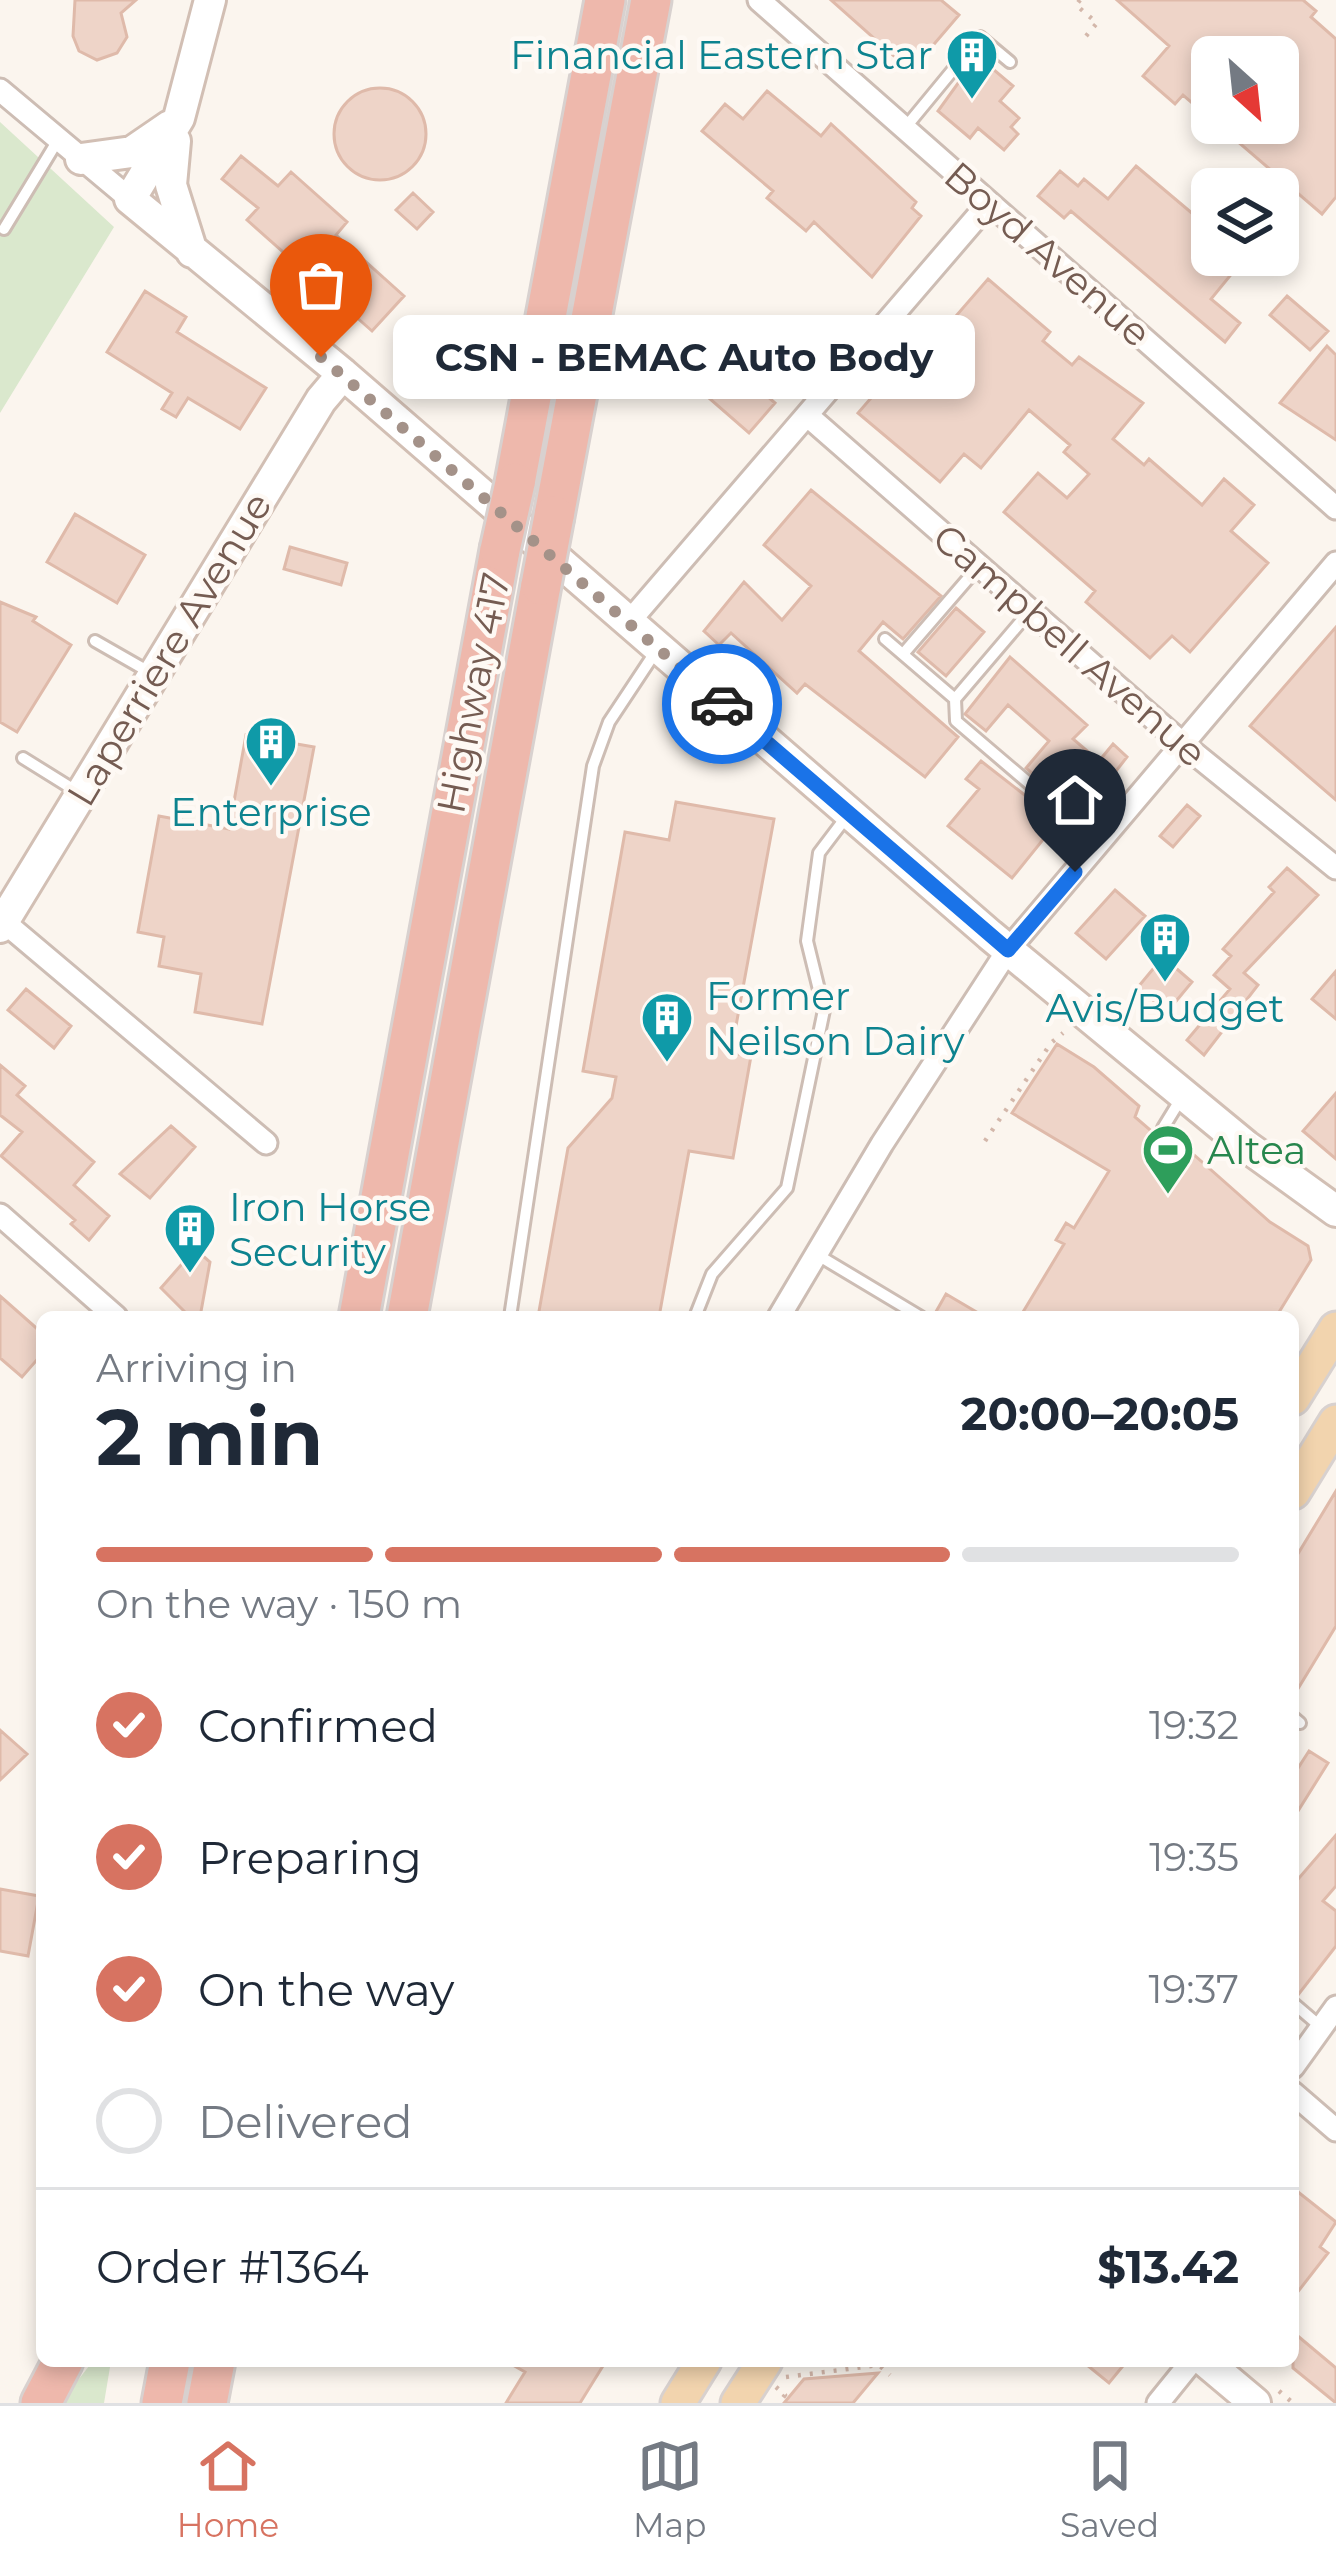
<!DOCTYPE html>
<html lang="en">
<head>
<meta charset="utf-8">
<style>
	body { margin:0; font-family:Montserrat,sans-serif; background:#f2f2f3; color:#1f2937; height:100vh; display:flex; flex-direction:column; font-size:45px; white-space:nowrap }
	* { box-sizing:border-box; margin:0 }
	p { font-size:39px; color:#747a83 }
	.icon { flex:none; width:66px; height:66px; fill:none; stroke:currentColor; stroke-width:2; stroke-linecap:round; stroke-linejoin:round }
	.map { position:relative; flex:1; overflow:hidden }
	.drawer { position:absolute; left:36px; top:1311px; width:1263px; height:1056px; display:flex; flex-direction:column; background:#fff; border-radius:18px; box-shadow:0 6px 18px #0003 }
	.drawer>* { flex:none }
	.needle { width:78px; rotate:153deg }
	.tools { position:absolute; left:1191px; top:36px; display:grid; gap:24px }
	.tools a { display:grid; place-items:center; width:108px; height:108px; border-radius:18px; background:#fff; box-shadow:0 6px 18px #0003; font-size:60px }
	.pin { position:absolute; display:grid; place-items:center; width:102px; height:102px; color:#fff; margin:-123px -51px; border-radius:50% 50% 50% 0; rotate:-45deg; box-shadow:0 0 12px #0007 }
	.pin .icon { rotate:45deg }
	.courier { position:absolute; display:grid; place-items:center; width:120px; height:120px; margin:-60px; border:9px solid #1a73e8; border-radius:50%; background:#fff; color:#222; box-shadow:0 3px 15px #0007 }
	.bubble { position:absolute; height:84px; border-radius:18px; background:#fff; box-shadow:0 6px 18px #0003; font-size:39px; font-weight:700; line-height:84px; text-align:center }
	.head em { font-style:normal; font-weight:700 }
	.head div { display:flex; flex-direction:column-reverse }
	.head { display:flex; align-items:center; justify-content:space-between; height:204px; padding:0 60px }
	h1 { font-size:78px; font-weight:700; line-height:90px }
	.bar { display:grid; grid-template-columns:repeat(4,1fr); gap:18px 12px; align-content:center; height:144px; padding:0 60px }
	.bar i { height:15px; border-radius:9px; background:#e0e1e3 }
	.bar .on { background:#d77361 }
	.bar p { grid-column:span 4 }
	.line { display:flex; align-items:center; gap:30px; padding:0 60px; border-top:3px solid #e0e1e3 }
	.line div { flex:1 }
	ol { padding:0 60px; list-style:none }
	li { display:flex; align-items:center; gap:36px; height:132px }
	li p { margin-inline-start:auto }
	li .icon { padding:12px; border-radius:50%; background:#d77361; color:#fff; stroke-width:4 }
	li:last-child { color:#747a83 }
	li i { width:66px; height:66px; border:6px solid #e0e1e3; border-radius:50% }
	.dock { display:flex; justify-content:space-around; align-items:center; height:168px; border-top:3px solid #e0e1e3; background:#fff; font-size:33px; color:#747a83 }
	.dock a { display:grid; justify-items:center; gap:6px }
	.dock .on { color:#d77361 }
	.map>svg:first-child { display:block }
	.green { fill:#dae8cd }
	.building { fill:#eed4c8; stroke:#dfbaaa; stroke-width:3 }
	.lines { fill:none; stroke-linecap:round; stroke-linejoin:round }
	.lane-casing { stroke:#cdbdb4; stroke-width:16 }
	.street-casing { stroke:#cdbdb4; stroke-width:27 }
	.secondary-casing { stroke:#d2bfb4; stroke-width:36 }
	.primary-casing { stroke:#d8d1cf; stroke-width:39 }
	.highway-casing { stroke:#d8d1cf; stroke-width:45 }
	.path { stroke:#d3b7aa; stroke-width:4.5; stroke-dasharray:3 9; stroke-linecap:butt }
	.lane { stroke:#fff; stroke-width:10 }
	.street { stroke:#fff; stroke-width:21 }
	.secondary { stroke:#fff; stroke-width:30 }
	.primary { stroke:#f2d4ae; stroke-width:33 }
	.highway { stroke:#eeb8ac; stroke-width:39 }
	.highway-bridge-casing { stroke:#d8d1cf; stroke-width:45; stroke-linecap:butt }
	.highway-bridge { stroke:#eeb8ac; stroke-width:39 }
	.done { stroke:#a49289; stroke-width:12; stroke-dasharray:0 21.6 }
	.route { stroke:#1a73e8; stroke-width:15 }
	.labels { text-anchor:middle; stroke-width:9; stroke-linejoin:round; paint-order:stroke }
	.culture-label { font-size:39px; fill:#0d838f; stroke:#fef9f4 }
	.street-label { font-size:39px; fill:#755c52; stroke:#fef9f4 }
	.leisure-label { font-size:39px; fill:#27864d; stroke:#fef9f4; text-anchor:start }
</style>
</head>
<body>
<div class="map">
<svg width="1336" height="2403" viewBox="0 0 1336 2403">
	<rect width="100%" height="100%" fill="#fbf5ee"/>
	<path class="green" d="M0 122 114 227 0 413Z
		M93 2361H111L104 2403H60Z"/>
	<path class="building" d="M75 0H136L121 13 127 37 117 53 97 60 79 51 73 36Z
		M831 0H941L959 15 911 71Z
		M1117 0H1303L1316 11 1311 17 1336 39V197L1322 214 1216 123H1278V57H1212V120L1183 95 1175 104 1143 76 1169 46Z
		M969 68 983 80 993 69 1013 86 1000 101 1019 118 1011 127 1018 134 1004 150 978 128 970 138 938 111Z
		M334 134a46 46 0 1 1 92 0a46 46 0 1 1-92 0Z
		M767 91 821 136 831 124 916 202 912 208 921 216 872 277 814 222 806 231 767 198 773 191 702 131 725 104 743 119Z
		M241 156 278 186 291 172 347 222 336 235 404 296 372 331 247 220 258 208 222 179Z
		M1136 166 1212 230V255H1247L1211 299 1240 323 1225 342 1071 211 1064 218 1038 196 1060 171 1078 186 1084 179 1108 199Z
		M413 193 433 212 417 229 396 210Z
		M988 279 1050 332 1043 341 1072 365 1079 357 1143 403 1113 439 1144 465 1149 459 1202 505 1224 479 1254 505 1231 531 1268 563 1190 652 1172 636 1150 658 1086 602 1095 591 1004 512 1038 473 1067 498 1089 474 1064 452 1070 445 1029 410 981 468 964 454 940 482 858 413 916 346 924 353Z
		M145 291 186 317 177 332 266 388 240 429 188 398 176 417 162 409 172 393 107 352Z
		M1287 296 1328 331 1310 350 1270 315Z
		M703 327 726 347 719 354 775 403 749 433 670 364Z
		M1327 346 1336 355V440L1280 403Z
		M811 490 941 596 903 639 883 622 859 651 958 737 925 777 805 684 797 693 731 633 719 645 704 631 744 582 782 620 811 586 764 545Z
		M75 514 145 555 117 603 47 562Z
		M290 547 347 563 341 585 284 569Z
		M0 602 36 617 33 621 71 645 17 732 0 722Z
		M956 608 984 632 946 676 918 652Z
		M1336 627V800L1250 726Z
		M1010 657 1087 725 1073 739 1099 761 1113 744 1127 757 1088 807 1076 798 1070 806 1026 768 1049 741 1008 705 986 731 965 714Z
		M246 735 314 747 262 1024 195 1012 201 974 159 966 164 937 138 932 159 816 229 829Z
		M981 761 1058 821 1012 878 948 826 979 789 966 779Z
		M676 802 774 819 731 1053 751 1056 733 1158 689 1151 659 1317H538L568 1148 612 1098 616 1077 583 1071 625 832 669 840Z
		M1187 805 1200 816 1173 847 1160 836Z
		M1287 868 1318 895 1244 973 1258 985 1204 1055 1187 1040 1230 989 1214 975 1231 956 1223 949 1274 892 1269 887Z
		M1115 890 1145 916 1106 959 1076 933Z
		M1163 957 1192 982 1167 1012 1138 987Z
		M1336 971V1019L1312 999Z
		M26 989 71 1026 54 1048 8 1010Z
		M1057 1044 1094 1067 1139 1106 1135 1117 1157 1136 1184 1146 1270 1222 1308 1246 1311 1260 1276 1317H1020L1064 1244 1056 1240 1066 1223 1074 1228 1109 1171 1012 1113Z
		M0 1065 25 1086 17 1095 94 1162 74 1185 109 1216 89 1240 71 1224 75 1220 1 1156 22 1132 0 1115Z
		M1336 1093V1159L1303 1131Z
		M171 1126 195 1147 150 1198 120 1174Z
		M195 1249 210 1262 200 1317H190L161 1288Z
		M946 1294 985 1317H933Z
		M0 1296 42 1333V1354L22 1377 0 1358Z
		M1336 1491V1626L1293 1697V1562Z
		M0 1730 27 1754 0 1780Z
		M1309 1751 1328 1763 1293 1819V1776Z
		M1336 1835V1886L1323 1901 1336 1911V1946L1298 1995 1293 1993V1885Z
		M0 1889 39 1896 28 1956 0 1951Z
		M1293 2188 1336 2222 1320 2247 1328 2253 1293 2298Z
		M1293 2332 1336 2368V2403L1293 2368Z
		M506 2361H606L580 2403H506L525 2372Z
		M1082 2361H1127L1109 2383Z
		M878 2373 853 2403H784L804 2379Z"/>
	<g class="lines">
		<g class="lane-casing">
			<path id="lane" d="M905 128 980 37 1010 62
				M4 229 58 140
				M885 639 955 699 1030 611
				M95 641 151 673
				M903 654 979 566
				M955 699 956 721 1099 843
				M23 758 76 791
				M1163 1128 1182 1097
				M816 1254 921 1317
				M510 1317 593 766 609 722 658 648
				M695 1317 712 1274 787 1188 824 1010 807 941 819 853 847 816
				M1293 1717 1300 1723
				M1293 2003 1321 2027"/>
		</g>
		<g class="street-casing">
			<path id="street" d="M759 0 1336 508
				M0 90 130 199
				M808 416 1184 745 1336 868
				M628 623 989 203
				M3 921 266 1143
				M0 1215 116 1317
				M779 1317 882 1144 1008 950 1336 563
				M1293 2067 1336 2007
				M1293 2093 1336 2130
				M1158 2403 1192 2361"/>
		</g>
		<g class="secondary-casing">
			<path id="secondary" d="M210 0 179 118 130 199 343 374 990 935 1246 1146 1336 1211
				M175 141 171 185 192 252
				M81 159 132 152 170 126
				M0 927 321 400 343 374
				M1205 2361 1255 2403"/>
		</g>
		<g class="primary-casing">
			<path id="primary" d="M1293 1398 1336 1329
				M1293 1492 1336 1422
				M678 2403 704 2361
				M738 2403 765 2361"/>
		</g>
		<g class="highway-casing">
			<path id="highway" d="M515 483 605 0
				M554 516 651 0
				M359 1317 500 550
				M407 1317 541 585
				M41 2403 63 2361
				M162 2403 170 2361
				M207 2403 215 2361"/>
		</g>
		<path class="path" d="M1080 0 1076 5 1097 23 1081 42
			M985 1141 1051 1043 1063 1033
			M786 2377 879 2365 890 2375
			M776 2387 785 2395 779 2403
			M1279 2391 1293 2403"/>
		<use href="#lane" class="lane"/>
		<use href="#street" class="street"/>
		<use href="#secondary" class="secondary"/>
		<use href="#primary" class="primary"/>
		<use href="#highway" class="highway"/>
		<g class="highway-bridge-casing">
			<path id="highway-bridge" d="M500 550 515 483
				M541 585 554 516"/>
		</g>
		<use href="#highway-bridge" class="highway-bridge"/>
	</g>
	<g class="lines">
		<path class="done" d="M321 357 722 704"/>
		<path class="route" d="M722 704 1008 950 1075 872"/>
	</g>
	<defs>
		<g id="building-pin" transform="scale(2.7)"><path d="M0 17L-7.5 6A9.5 9.5 0 1 1 7.5 6Z" fill="#0f9aa8" stroke="#fef9f4"/><path d="M-4-6H4V6H1V3H-1V6H-4ZM-2.5-4.3h1.7v1.8h-1.7ZM.8-4.3h1.7v1.8H.8ZM-2.5-1h1.7V.8h-1.7ZM.8-1h1.7V.8H.8Z" fill="#fff"/></g>
		<g id="stadium-pin" transform="scale(2.7)"><path d="M0 17L-7.5 6A9.5 9.5 0 1 1 7.5 6Z" fill="#2e9e5b" stroke="#fef9f4"/><path d="M0-5a6.5 5 0 1 0 0 10a6.5 5 0 1 0 0-10ZM-3.5-1.8h7v3.6h-7Z" fill="#fff"/></g>
	</defs>
	<g fill-rule="evenodd">
		<use href="#building-pin" x="972" y="55"/>
		<use href="#building-pin" x="271" y="742"/>
		<use href="#building-pin" x="1165" y="938"/>
		<use href="#building-pin" x="667" y="1018"/>
		<use href="#stadium-pin" x="1168" y="1150"/>
		<use href="#building-pin" x="190" y="1229"/>
	</g>
	<g class="labels">
		<g class="culture-label">
			<text x="933" y="69" text-anchor="end">Financial Eastern Star</text>
			<text x="271" y="826">Enterprise</text>
			<text x="706" y="1010" text-anchor="start">Former<tspan x="706" dy="45">Neilson Dairy</tspan></text>
			<text x="1165" y="1022">Avis/Budget</text>
			<text x="229" y="1221" text-anchor="start">Iron Horse<tspan x="229" dy="45">Security</tspan></text>
		</g>
		<g class="street-label">
			<text transform="translate(1048 254) rotate(41)" y="14">Boyd Avenue</text>
			<text transform="translate(1070 645) rotate(41)" y="14">Campbell Avenue</text>
			<text transform="translate(169 649) rotate(-59)" y="14">Laperriere Avenue</text>
			<text transform="translate(473 693) rotate(-79)" y="14">Highway 417</text>
		</g>
		<g class="leisure-label">
			<text x="1207" y="1164">Altea</text>
		</g>
	</g>
</svg>
<div class="tools">
<a><svg class="needle" viewBox="-14 -14 28 28"><path d="M0-13l5 13h-10z" fill="#e53935"/><path d="M0 13l5-13h-10z" fill="#747a83"/></svg></a>
<a><svg class="icon" aria-label="layers" viewBox="0 0 24 24"><path d="M12 4l9 5-9 5-9-5zM3 14l9 5 9-5"/></svg></a>
</div>
<div class="pin" style="left:321px;top:357px;background:#ea580c"><svg class="icon" aria-label="bag" viewBox="0 0 24 24"><path d="M5 8h14l-1 12H6zM9 8a3 3 0 0 1 6 0"/></svg></div>
<div class="pin" style="left:1075px;top:872px;background:#1f2937"><svg class="icon" aria-label="home" viewBox="0 0 24 24"><path d="M3 11l9-7 9 7M6 9v11h12V9"/></svg></div>
<div class="courier" style="left:722px;top:704px"><svg class="icon" aria-label="car" viewBox="0 0 24 24"><path d="M5 17H2v-5l4-1 3-4h7l3 4 3 1v5h-3M9 17h6M6 11h13"/><circle cx="7" cy="17" r="2"/><circle cx="17" cy="17" r="2"/></svg></div>
<div class="bubble" style="left:393px;top:315px;width:582px">CSN - BEMAC Auto Body</div>
<section class="drawer">
<div class="head"><div><h1>2 min</h1><p>Arriving in</p></div><em>20:00–20:05</em></div>
<div class="bar"><i class="on"></i><i class="on"></i><i class="on"></i><i></i><p>On the way · 150 m</p></div>
<ol>
<li><svg class="icon" aria-label="check" viewBox="0 0 24 24"><path d="M5 12l5 5 9-10"/></svg>Confirmed<p>19:32</p></li>
<li><svg class="icon" aria-label="check" viewBox="0 0 24 24"><path d="M5 12l5 5 9-10"/></svg>Preparing<p>19:35</p></li>
<li><svg class="icon" aria-label="check" viewBox="0 0 24 24"><path d="M5 12l5 5 9-10"/></svg>On the way<p>19:37</p></li>
<li><i></i>Delivered</li>
</ol>
<div class="line" style="height:156px"><div>Order #1364</div><b>$13.42</b></div>
</section>
</div>
<nav class="dock">
<a class="on"><svg class="icon" aria-label="home" viewBox="0 0 24 24"><path d="M3 11l9-7 9 7M6 9v11h12V9"/></svg>Home</a>
<a><svg class="icon" aria-label="map" viewBox="0 0 24 24"><path d="M3 6l6-2 6 2 6-2v14l-6 2-6-2-6 2zM9 4v14M15 6v14"/></svg>Map</a>
<a><svg class="icon" aria-label="saved" viewBox="0 0 24 24"><path d="M7 4h10v16l-5-4-5 4z"/></svg>Saved</a>
</nav>
</body>
</html>
